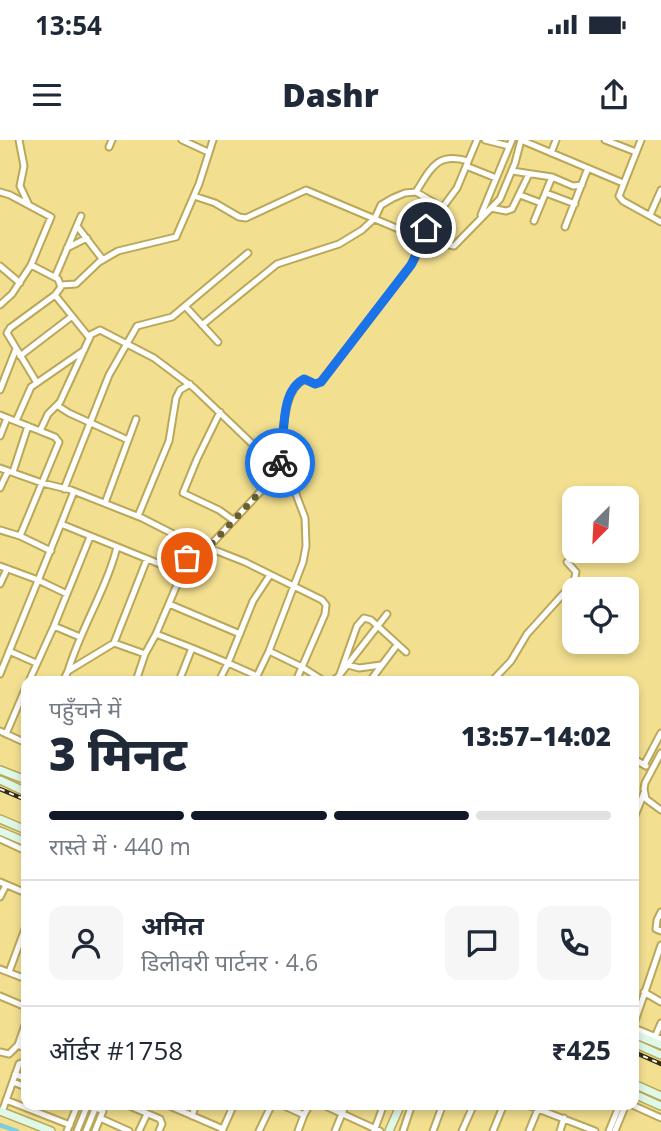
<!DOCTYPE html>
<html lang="hi">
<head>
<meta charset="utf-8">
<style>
	body { margin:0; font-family:"Open Sans","Noto Sans Devanagari",sans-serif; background:#f6f6f7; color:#1f2937; height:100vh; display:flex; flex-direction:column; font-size:26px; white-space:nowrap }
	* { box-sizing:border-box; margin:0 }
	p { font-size:23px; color:#747a83 }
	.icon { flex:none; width:38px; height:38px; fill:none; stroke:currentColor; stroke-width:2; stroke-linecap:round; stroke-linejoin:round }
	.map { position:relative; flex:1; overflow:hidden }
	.drawer { position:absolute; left:21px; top:536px; width:618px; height:434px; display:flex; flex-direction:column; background:#fff; border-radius:14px; box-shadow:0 4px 10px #0003 }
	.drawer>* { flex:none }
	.needle { width:46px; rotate:204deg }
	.tools { position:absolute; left:562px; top:346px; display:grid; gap:14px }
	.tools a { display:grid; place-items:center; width:77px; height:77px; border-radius:14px; background:#fff; box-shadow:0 4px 10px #0003; font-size:35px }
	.pin { position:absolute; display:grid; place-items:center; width:60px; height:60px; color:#fff; margin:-30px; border:4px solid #fff; border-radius:50%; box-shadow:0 2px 7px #0007 }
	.courier { position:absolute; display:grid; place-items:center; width:70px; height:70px; margin:-35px; border:5px solid #1a73e8; border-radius:50%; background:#fff; color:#222; box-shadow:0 2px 9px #0007 }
	.summary em { font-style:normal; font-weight:800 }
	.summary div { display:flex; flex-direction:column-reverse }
	.summary { display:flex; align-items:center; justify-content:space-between; height:119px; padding:0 28px }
	h1 { font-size:46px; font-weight:800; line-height:52px }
	.bar { display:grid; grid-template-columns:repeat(4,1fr); gap:10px 7px; align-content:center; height:84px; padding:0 28px }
	.bar i { height:9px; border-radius:5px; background:#e0e1e3 }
	.bar .selected { background:#111827 }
	.bar p { grid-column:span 4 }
	.line { display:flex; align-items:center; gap:18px; padding:0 28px; border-top:2px solid #e0e1e3 }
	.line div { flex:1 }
	.round { display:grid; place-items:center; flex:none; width:74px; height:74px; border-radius:14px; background:#f6f6f7 }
	.status { display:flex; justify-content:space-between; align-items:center; height:49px; padding:0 35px; background:#fff; direction:ltr }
	.status svg { height:19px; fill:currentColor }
	header { display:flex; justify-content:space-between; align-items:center; height:91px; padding:0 28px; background:#fff; font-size:32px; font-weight:800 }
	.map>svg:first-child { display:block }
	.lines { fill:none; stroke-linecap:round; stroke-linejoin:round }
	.canal { stroke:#7dcce1; stroke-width:4.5 }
	.street-casing { stroke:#baa85a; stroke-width:9 }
	.secondary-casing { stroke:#baa85a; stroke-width:10 }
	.street { stroke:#fff; stroke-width:5 }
	.secondary { stroke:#dff9e9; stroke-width:7 }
	.rail-casing { stroke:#352d0f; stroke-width:4.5 }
	.rail { stroke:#fff; stroke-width:2; stroke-dasharray:5; stroke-linecap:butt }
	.done { stroke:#6a5e32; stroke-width:7; stroke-dasharray:0 12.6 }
	.route { stroke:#1a73e8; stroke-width:9 }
</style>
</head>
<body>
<div class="status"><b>13:54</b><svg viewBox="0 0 49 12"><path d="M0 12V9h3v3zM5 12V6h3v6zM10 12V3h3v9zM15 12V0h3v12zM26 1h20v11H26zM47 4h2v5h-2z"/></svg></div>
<header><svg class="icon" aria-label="menu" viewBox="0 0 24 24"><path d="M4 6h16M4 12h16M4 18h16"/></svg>Dashr<svg class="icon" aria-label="share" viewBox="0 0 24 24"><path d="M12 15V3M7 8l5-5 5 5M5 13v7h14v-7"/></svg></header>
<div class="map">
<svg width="661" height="991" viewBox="0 0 661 991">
	<rect width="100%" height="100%" fill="#f2df90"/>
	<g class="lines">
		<path class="canal" d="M0 985 17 991"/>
		<g class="street-casing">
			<path id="street" d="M19 0 24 26 20 46 28 63
				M182 0 208 12
				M485 0 509 6
				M521 0 623 43
				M605 0 636 12
				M641 0 619 56 623 61 661 82
				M109 7 112 0
				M551 13 556 0
				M466 26 496 38
				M512 31 552 37 573 46 582 45
				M0 52 10 55 51 77 31 125 58 139 61 147 55 155 10 188 7 193 37 243
				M416 52C431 28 437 12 468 21
				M546 53 575 64
				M520 55 541 63
				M194 56 215 63 239 77 246 78 306 50 420 98 454 106 500 59 515 23 521 0
				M491 68 506 71 512 69 529 34
				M481 75 512 0
				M650 75 661 50
				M534 81 552 37
				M77 86 103 120
				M565 87 588 28
				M67 108 87 98
				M0 126 20 143
				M55 137 81 76
				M61 145 76 144 99 122 118 111 176 97 199 44 213 0
				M55 155 88 196 100 190 154 218 194 248 291 341 305 378 306 406 303 422 269 511
				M0 165 12 154 31 125
				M185 166 218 202
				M202 185 277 124 339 104 362 90 375 78 381 65 393 58 405 53 416 52 443 68
				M20 216 71 177
				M0 250 16 209
				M58 266 69 273 128 300
				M220 272 197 319 183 353 219 370 233 380
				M0 275 55 297 59 302 20 396
				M16 281 31 247 83 211
				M40 291 48 274 60 262 90 197
				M0 296 7 278
				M278 327C286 304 278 252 305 239L315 244 321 242 411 125 418 113 420 98 457 48 477 0
				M0 328 42 343 71 350 142 378 199 407 217 411 245 422 322 460 326 465 325 474 302 527 324 541
				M13 332 28 286
				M0 348 8 331
				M64 349 109 235 137 186 172 177 248 113
				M105 363 136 279
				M138 376 169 301 176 258 180 250 190 244
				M61 384 74 351
				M0 390 20 396 51 411
				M207 409 260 352 286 334
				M0 426 38 440 67 454
				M182 433 193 404
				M0 444 7 429
				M169 464 240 494
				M54 486 80 497
				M114 503 147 419
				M192 508 228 523 219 541
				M9 511 36 523
				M348 525 359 528 381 525
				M68 531C81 488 106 450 117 407
				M0 534 61 384 182 433 156 494
				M340 534 357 486 364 478 371 480 406 512
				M257 536 269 511 302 527 296 541
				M29 541 54 486 90 397
				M63 541 68 531 114 503 145 514
				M136 541 145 514 156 494 192 508 179 541
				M255 541 257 536 228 523 253 461 270 435
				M332 541 338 537 387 474
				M370 541 397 505
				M492 541 511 521 527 494 574 442 576 432 567 422
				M0 591 26 603
				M6 594 26 547
				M661 613 645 643 644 649 646 659 661 670
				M634 619 646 626
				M644 625 661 593
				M634 678 644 653
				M0 699 26 711
				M0 742 26 753
				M0 757 6 745
				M661 772 657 780 656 789 661 791
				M0 829 26 839
				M9 832 26 786
				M644 852 661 862
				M0 856 26 867
				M634 884 661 805
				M634 888 661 899
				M655 897 661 883
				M18 905 26 882
				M0 912 9 914 18 905 26 909
				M15 934 26 939
				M13 942 26 947
				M6 960 70 985
				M125 964 160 979 162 984 159 991
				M165 964 223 989 222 991
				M280 964 304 975 310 964
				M321 964 380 991
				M525 964 595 991
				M630 964 661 978
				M2 972 19 924 26 921
				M192 976 196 964
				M100 978 129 991
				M223 989 234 964
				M67 991 78 964
				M77 991 88 964
				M86 991 97 964
				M95 991 103 971 96 968
				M139 991 147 974
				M259 991 272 964
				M298 991 304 975
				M335 991 346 964
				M374 991 384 964
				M403 991 412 964
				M433 991 443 964
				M462 991 474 964
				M493 991 504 964
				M529 991 538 969
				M560 991 564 978
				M609 991 620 964
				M615 991 626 964"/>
		</g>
		<g class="secondary-casing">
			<path id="secondary" d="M0 630 26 640
				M0 640 26 652
				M0 679 26 690
				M0 691 26 702
				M634 894 661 905
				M634 903 661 915
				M634 944 661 956
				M634 954 661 966
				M0 971 51 991
				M389 991 401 964"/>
		</g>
		<use href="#street" class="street"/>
		<use href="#secondary" class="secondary"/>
		<g class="rail-casing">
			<path id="rail" d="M0 649 26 660
				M634 912 661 924"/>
		</g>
		<use href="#rail" class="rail"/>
	</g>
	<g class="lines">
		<path class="done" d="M187 418 193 404 207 409 260 352 286 334 278 327 280 323"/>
		<path class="route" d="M280 323C286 300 278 252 304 239L315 244 321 242 411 125C418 113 419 100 426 88"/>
	</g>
</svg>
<div class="tools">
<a><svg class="needle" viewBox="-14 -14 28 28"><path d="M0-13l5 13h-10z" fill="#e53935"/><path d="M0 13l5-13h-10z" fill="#747a83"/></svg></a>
<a><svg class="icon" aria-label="locate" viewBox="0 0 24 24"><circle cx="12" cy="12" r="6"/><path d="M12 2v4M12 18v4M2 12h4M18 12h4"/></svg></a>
</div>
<div class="pin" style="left:187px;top:418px;background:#ea580c"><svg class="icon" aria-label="bag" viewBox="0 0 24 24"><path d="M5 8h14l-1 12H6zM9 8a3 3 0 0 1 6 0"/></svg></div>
<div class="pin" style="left:426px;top:88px;background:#1f2937"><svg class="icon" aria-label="home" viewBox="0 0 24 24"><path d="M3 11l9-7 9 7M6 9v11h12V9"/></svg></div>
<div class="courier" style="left:280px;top:323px"><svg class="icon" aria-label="bike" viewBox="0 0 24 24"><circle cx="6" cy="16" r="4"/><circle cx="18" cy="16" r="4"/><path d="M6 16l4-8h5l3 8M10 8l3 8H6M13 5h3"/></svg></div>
<section class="drawer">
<div class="summary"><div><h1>3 मिनट</h1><p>पहुँचने में</p></div><em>13:57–14:02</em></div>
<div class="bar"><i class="selected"></i><i class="selected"></i><i class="selected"></i><i></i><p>रास्ते में · 440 m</p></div>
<div class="line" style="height:126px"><a class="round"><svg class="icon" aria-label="person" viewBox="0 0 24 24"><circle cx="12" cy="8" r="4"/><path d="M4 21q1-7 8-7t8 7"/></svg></a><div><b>अमित</b><p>डिलीवरी पार्टनर · 4.6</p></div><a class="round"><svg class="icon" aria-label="chat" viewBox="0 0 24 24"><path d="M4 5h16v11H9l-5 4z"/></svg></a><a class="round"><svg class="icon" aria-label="phone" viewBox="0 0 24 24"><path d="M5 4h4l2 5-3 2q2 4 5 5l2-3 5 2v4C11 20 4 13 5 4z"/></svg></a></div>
<div class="line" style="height:91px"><div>ऑर्डर #1758</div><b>₹425</b></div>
</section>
</div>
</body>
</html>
